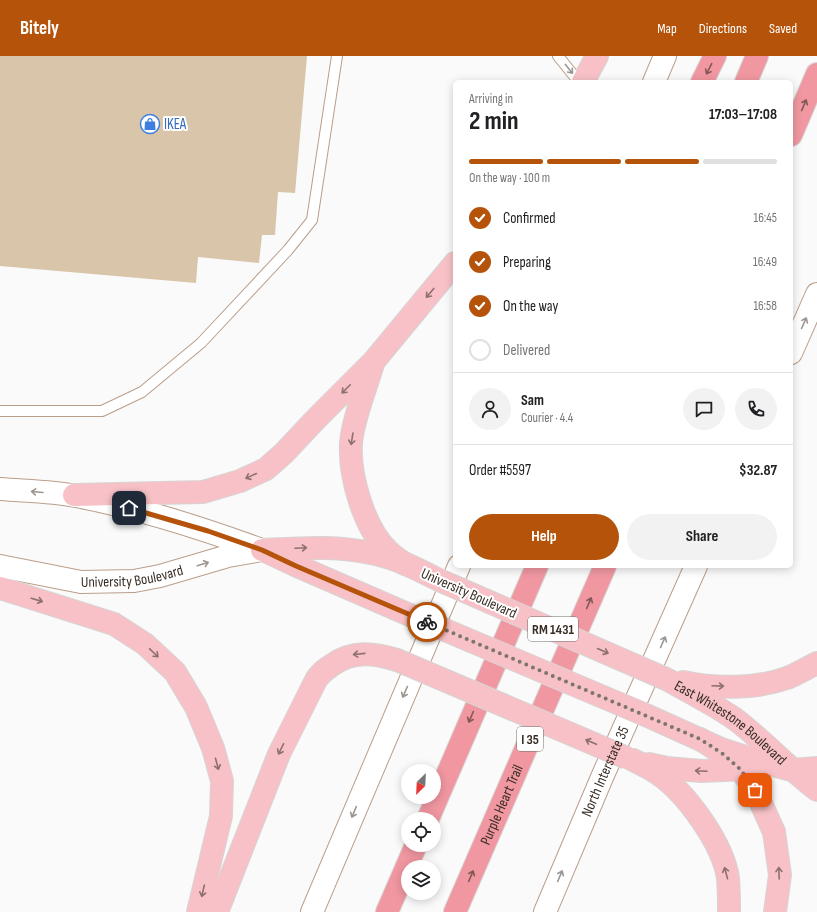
<!DOCTYPE html>
<html lang="en">
<head>
<meta charset="utf-8">
<style>
	body { margin:0; font-family:"Sofia Sans Condensed",sans-serif; background:#f2f2f2; color:#202124; height:100vh; display:flex; flex-direction:column; font-size:15px; white-space:nowrap }
	* { box-sizing:border-box; margin:0 }
	p { font-size:13px; color:#757577 }
	.icon { flex:none; width:22px; height:22px; fill:none; stroke:currentColor; stroke-width:2; stroke-linecap:round; stroke-linejoin:round }
	.map { position:relative; flex:1; overflow:hidden }
	.panel { position:absolute; left:453px; top:24px; width:340px; height:488px; display:flex; flex-direction:column; background:#fff; border-radius:6px; box-shadow:0 2px 10px #0003 }
	.panel>* { flex:none }
	.needle { width:26px; rotate:204deg }
	.buttons { position:absolute; left:401px; top:708px; display:grid; gap:8px }
	.buttons a { display:grid; place-items:center; width:40px; height:40px; border-radius:50%; background:#fff; box-shadow:0 2px 10px #0003; font-size:20px }
	.pin { position:absolute; display:grid; place-items:center; width:34px; height:34px; color:#fff; margin:-17px; border-radius:8px; box-shadow:0 2px 6px #0006 }
	.courier { position:absolute; display:grid; place-items:center; width:40px; height:40px; margin:-20px; border:3px solid #b45309; border-radius:50%; background:#fff; color:#222; box-shadow:0 1px 5px #0007 }
	.headline em { font-style:normal; font-weight:700 }
	.headline div { display:flex; flex-direction:column-reverse }
	.headline { display:flex; align-items:center; justify-content:space-between; height:68px; padding:0 16px }
	h1 { font-size:26px; font-weight:700; line-height:30px }
	.bar { display:grid; grid-template-columns:repeat(4,1fr); gap:6px 4px; align-content:center; height:48px; padding:0 16px }
	.bar i { height:5px; border-radius:3px; background:#e0e0e0 }
	.bar .active { background:#b45309 }
	.bar p { grid-column:span 4 }
	.line { display:flex; align-items:center; gap:10px; padding:0 16px; border-top:1px solid #e0e0e0 }
	.line div { flex:1 }
	.round { display:grid; place-items:center; flex:none; width:42px; height:42px; border-radius:21px; background:#f2f2f2 }
	ol { padding:0 16px; list-style:none }
	li { display:flex; align-items:center; gap:12px; height:44px }
	li p { margin-inline-start:auto }
	li .icon { padding:4px; border-radius:50%; background:#b45309; color:#fff; stroke-width:4 }
	li:last-child { color:#757577 }
	li i { width:22px; height:22px; border:2px solid #e0e0e0; border-radius:50% }
	.cta { display:flex; gap:8px; margin-top:auto; padding:8px 16px }
	.cta a { flex:1; height:46px; border-radius:24px; background:#b45309; color:#fff; font-size:16px; font-weight:700; line-height:46px; text-align:center }
	.cta a+a { background:#f2f2f2; color:#202124 }
	header { display:flex; align-items:center; gap:24px; box-sizing:border-box; height:56px; padding:0 20px; background:#b45309; color:#fff }
	header strong { font-size:19px }
	nav { display:flex; gap:22px; margin-inline-start:auto; font-size:14px }
	.map>svg:first-child { display:block }
	.building { fill:#d9c6aa }
	.lines { fill:none; stroke-linecap:round; stroke-linejoin:round }
	.service-casing { stroke:#ba9e8a; stroke-width:12 }
	.secondary-casing { stroke:#ba9e8a; stroke-width:24 }
	.primary-casing { stroke:#d7d5d4; stroke-width:24 }
	.motorway-casing { stroke:#d7d5d4; stroke-width:24 }
	.service { stroke:#fff; stroke-width:10 }
	.secondary { stroke:#fff; stroke-width:22 }
	.primary { stroke:#f7c1c7; stroke-width:22 }
	.motorway { stroke:#f197a1; stroke-width:22 }
	.primary-bridge-casing { stroke:#d7d5d4; stroke-width:24; stroke-linecap:butt }
	.primary-bridge { stroke:#f7c1c7; stroke-width:22 }
	.oneway { stroke:#9c9692 }
	.oneway2 { stroke:#835857 }
	.oneway3 { stroke:#8e706e }
	.done { stroke:#7d7570; stroke-width:4; stroke-dasharray:0 7.2 }
	.route { stroke:#b45309; stroke-width:5 }
	.labels { text-anchor:middle; stroke-width:4; stroke-linejoin:round; paint-order:stroke }
	.shield { fill:#fff; stroke:#746d67; stroke-width:1 }
	.shield-label { font-size:14px; font-weight:bold; fill:#392e26 }
	.shop-label { font-size:15px; fill:#366cbe; stroke:#fff; text-anchor:start }
	.street-label { font-size:15px; fill:#392e26; stroke:#fff }
</style>
</head>
<body>
<header>
<strong>Bitely</strong>
<nav><a>Map</a><a>Directions</a><a>Saved</a></nav>
</header>
<div class="map">
<svg width="817" height="856" viewBox="0 0 817 856">
	<rect width="100%" height="100%" fill="#fafafa"/>
	<path class="building" d="M0 0H307L295 137 278 136 275 179H262L259 207 198 201 196 227 0 210Z"/>
	<g class="lines">
		<g class="service-casing">
			<path id="service" d="M558 0 579 26
				M0 355H102L142 336 201 287 288 194 312 164 337 0"/>
		</g>
		<g class="secondary-casing">
			<g id="secondary">
				<path d="M654 26 665 0"/>
				<path d="M791 297 817 238"/>
				<path d="M0 433C24 435 52 435 76 440 140 452 201 472 262 494"/>
				<path id="s1" d="M0 510 81 526 134 525 160 520 228 500 262 494"/>
				<path d="M312 856 459 510"/>
				<path id="s2" d="M545 856 603 719 696 510"/>
			</g>
		</g>
		<g class="primary-casing">
			<g id="primary">
				<path d="M583 26 597 0"/>
				<path d="M373 308C366 332 353 363 351 387 349 420 364 472 388 495 393 500 399 504 405 508"/>
				<path d="M74 439 203 436 240 425 266 413 284 397 315 364 374 305 455 207"/>
				<path d="M262 494C301 492 338 489 376 498 398 503 419 514 439 524"/>
				<path d="M265 495 297 510 419 563"/>
				<path d="M0 532 114 568 145 588 175 616 196 651 213 692 222 725 221 760 198 856"/>
				<path id="s3" d="M666 623C690 636 713 648 735 663 764 685 788 712 817 734"/>
				<path d="M683 626C715 633 756 633 787 622 797 618 807 612 817 607"/>
				<path d="M648 660 721 693 755 704 791 714 817 712"/>
				<path d="M700 683 723 698 740 713 755 734 774 776 780 819 775 856"/>
				<path d="M633 704C641 708 650 712 657 717 686 736 723 788 728 822 729 833 729 845 729 856"/>
				<path d="M649 708 667 712 701 715 748 713"/>
				<path d="M217 856 279 698 316 624C320 617 325 614 332 609 353 594 374 597 397 604"/>
			</g>
		</g>
		<g class="motorway-casing">
			<g id="motorway">
				<path d="M702 26 715 0"/>
				<path d="M746 26 757 0"/>
				<path d="M791 79 817 18"/>
				<path d="M428 763 537 510"/>
				<path d="M387 856 416 789"/>
				<path id="s4" d="M455 856 605 510"/>
			</g>
		</g>
		<use href="#service" class="service"/>
		<use href="#secondary" class="secondary"/>
		<use href="#primary" class="primary"/>
		<use href="#motorway" class="motorway"/>
		<g class="primary-bridge-casing">
			<path id="primary-bridge" d="M439 524 666 623
				M419 563 648 660
				M397 604 627 702"/>
		</g>
		<use href="#primary-bridge" class="primary-bridge"/>
	</g>
	<defs><path id="oneway-shaft" d="M-6 0H5M1.5-3L5.5 0L1.5 3" fill="none" stroke-width="1.6" stroke-linecap="round" stroke-linejoin="round"/></defs>
	<g class="oneway">
		<use href="#oneway-shaft" transform="translate(569 13) rotate(51)"/>
		<use href="#oneway-shaft" transform="translate(804 267) rotate(-66)"/>
		<use href="#oneway-shaft" transform="translate(37 436) rotate(-175)"/>
		<use href="#oneway-shaft" transform="translate(203 508) rotate(-17)"/>
		<use href="#oneway-shaft" transform="translate(663 586) rotate(-66)"/>
		<use href="#oneway-shaft" transform="translate(405 636) rotate(113)"/>
		<use href="#oneway-shaft" transform="translate(354 756) rotate(113)"/>
		<use href="#oneway-shaft" transform="translate(560 820) rotate(-67)"/>
	</g>
	<g class="oneway2">
		<use href="#oneway-shaft" transform="translate(709 13) rotate(117)"/>
		<use href="#oneway-shaft" transform="translate(804 49) rotate(-67)"/>
		<use href="#oneway-shaft" transform="translate(589 547) rotate(-67)"/>
		<use href="#oneway-shaft" transform="translate(471 661) rotate(113)"/>
		<use href="#oneway-shaft" transform="translate(471 820) rotate(-67)"/>
	</g>
	<g class="oneway3">
		<use href="#oneway-shaft" transform="translate(430 237) rotate(130)"/>
		<use href="#oneway-shaft" transform="translate(346 333) rotate(135)"/>
		<use href="#oneway-shaft" transform="translate(352 383) rotate(99)"/>
		<use href="#oneway-shaft" transform="translate(251 420) rotate(155)"/>
		<use href="#oneway-shaft" transform="translate(301 492) rotate(-3)"/>
		<use href="#oneway-shaft" transform="translate(37 544) rotate(16)"/>
		<use href="#oneway-shaft" transform="translate(603 595) rotate(24)"/>
		<use href="#oneway-shaft" transform="translate(154 597) rotate(44)"/>
		<use href="#oneway-shaft" transform="translate(359 598) rotate(174)"/>
		<use href="#oneway-shaft" transform="translate(718 630) rotate(2)"/>
		<use href="#oneway-shaft" transform="translate(591 686) rotate(-157)"/>
		<use href="#oneway-shaft" transform="translate(281 693) rotate(116)"/>
		<use href="#oneway-shaft" transform="translate(217 708) rotate(75)"/>
		<use href="#oneway-shaft" transform="translate(701 715) rotate(-177)"/>
		<use href="#oneway-shaft" transform="translate(726 817) rotate(-105)"/>
		<use href="#oneway-shaft" transform="translate(779 817) rotate(-92)"/>
		<use href="#oneway-shaft" transform="translate(203 835) rotate(103)"/>
	</g>
	<g class="lines">
		<path class="done" d="M427 566 700 683 723 698 740 713 755 734"/>
		<path class="route" d="M129 452 208 475 262 494 296 510 427 566"/>
	</g>
	<defs>
		<g id="shop-ring" transform="scale(1)"><circle r="9.5" fill="#fff" stroke="#3f7fe0" stroke-width="1.5"/><path d="M-5-2.5h2.3a2.7 3.5 0 0 1 5.4 0H5L5.5 6h-11ZM-1.5-2.5h3a1.5 2.3 0 0 0-3 0Z" fill="#3f7fe0"/></g>
	</defs>
	<g fill-rule="evenodd">
		<use href="#shop-ring" x="150" y="68"/>
	</g>
	<g class="labels">
		<g class="shield">
			<rect x="528" y="561" width="50" height="24" rx="3"/>
			<rect x="517" y="671" width="26" height="24" rx="3"/>
		</g>
		<g class="shield-label">
			<text x="553" y="578">RM 1431</text>
			<text x="530" y="688">I 35</text>
		</g>
		<g class="shop-label">
			<text x="164" y="73">IKEA</text>
		</g>
		<g class="street-label">
			<text dy="5" stroke="none"><textPath href="#s1" startOffset="134">University Boulevard</textPath></text>
			<text transform="translate(469 537) rotate(24)" y="5">University Boulevard</text>
			<text dy="5" stroke="none"><textPath href="#s3" startOffset="78">East Whitestone Boulevard</textPath></text>
			<text dy="5" stroke="none"><textPath href="#s2" startOffset="153">North Interstate 35</textPath></text>
			<text dy="5" stroke="none"><textPath href="#s4" startOffset="117">Purple Heart Trail</textPath></text>
		</g>
	</g>
</svg>
<div class="buttons">
<a><svg class="needle" viewBox="-14 -14 28 28"><path d="M0-13l5 13h-10z" fill="#e53935"/><path d="M0 13l5-13h-10z" fill="#757577"/></svg></a>
<a><svg class="icon" aria-label="locate" viewBox="0 0 24 24"><circle cx="12" cy="12" r="6"/><path d="M12 2v4M12 18v4M2 12h4M18 12h4"/></svg></a>
<a><svg class="icon" aria-label="layers" viewBox="0 0 24 24"><path d="M12 4l9 5-9 5-9-5zM3 14l9 5 9-5"/></svg></a>
</div>
<div class="pin" style="left:755px;top:734px;background:#ea580c"><svg class="icon" aria-label="bag" viewBox="0 0 24 24"><path d="M5 8h14l-1 12H6zM9 8a3 3 0 0 1 6 0"/></svg></div>
<div class="pin" style="left:129px;top:452px;background:#1f2937"><svg class="icon" aria-label="home" viewBox="0 0 24 24"><path d="M3 11l9-7 9 7M6 9v11h12V9"/></svg></div>
<div class="courier" style="left:427px;top:566px"><svg class="icon" aria-label="bike" viewBox="0 0 24 24"><circle cx="6" cy="16" r="4"/><circle cx="18" cy="16" r="4"/><path d="M6 16l4-8h5l3 8M10 8l3 8H6M13 5h3"/></svg></div>
<section class="panel">
<div class="headline"><div><h1>2 min</h1><p>Arriving in</p></div><em>17:03–17:08</em></div>
<div class="bar"><i class="active"></i><i class="active"></i><i class="active"></i><i></i><p>On the way · 100 m</p></div>
<ol>
<li><svg class="icon" aria-label="check" viewBox="0 0 24 24"><path d="M5 12l5 5 9-10"/></svg>Confirmed<p>16:45</p></li>
<li><svg class="icon" aria-label="check" viewBox="0 0 24 24"><path d="M5 12l5 5 9-10"/></svg>Preparing<p>16:49</p></li>
<li><svg class="icon" aria-label="check" viewBox="0 0 24 24"><path d="M5 12l5 5 9-10"/></svg>On the way<p>16:58</p></li>
<li><i></i>Delivered</li>
</ol>
<div class="line" style="height:72px"><a class="round"><svg class="icon" aria-label="person" viewBox="0 0 24 24"><circle cx="12" cy="8" r="4"/><path d="M4 21q1-7 8-7t8 7"/></svg></a><div><b>Sam</b><p>Courier · 4.4</p></div><a class="round"><svg class="icon" aria-label="chat" viewBox="0 0 24 24"><path d="M4 5h16v11H9l-5 4z"/></svg></a><a class="round"><svg class="icon" aria-label="phone" viewBox="0 0 24 24"><path d="M5 4h4l2 5-3 2q2 4 5 5l2-3 5 2v4C11 20 4 13 5 4z"/></svg></a></div>
<div class="line" style="height:52px"><div>Order #5597</div><b>$32.87</b></div>
<div class="cta"><a>Help</a><a>Share</a></div>
</section>
</div>
</body>
</html>
